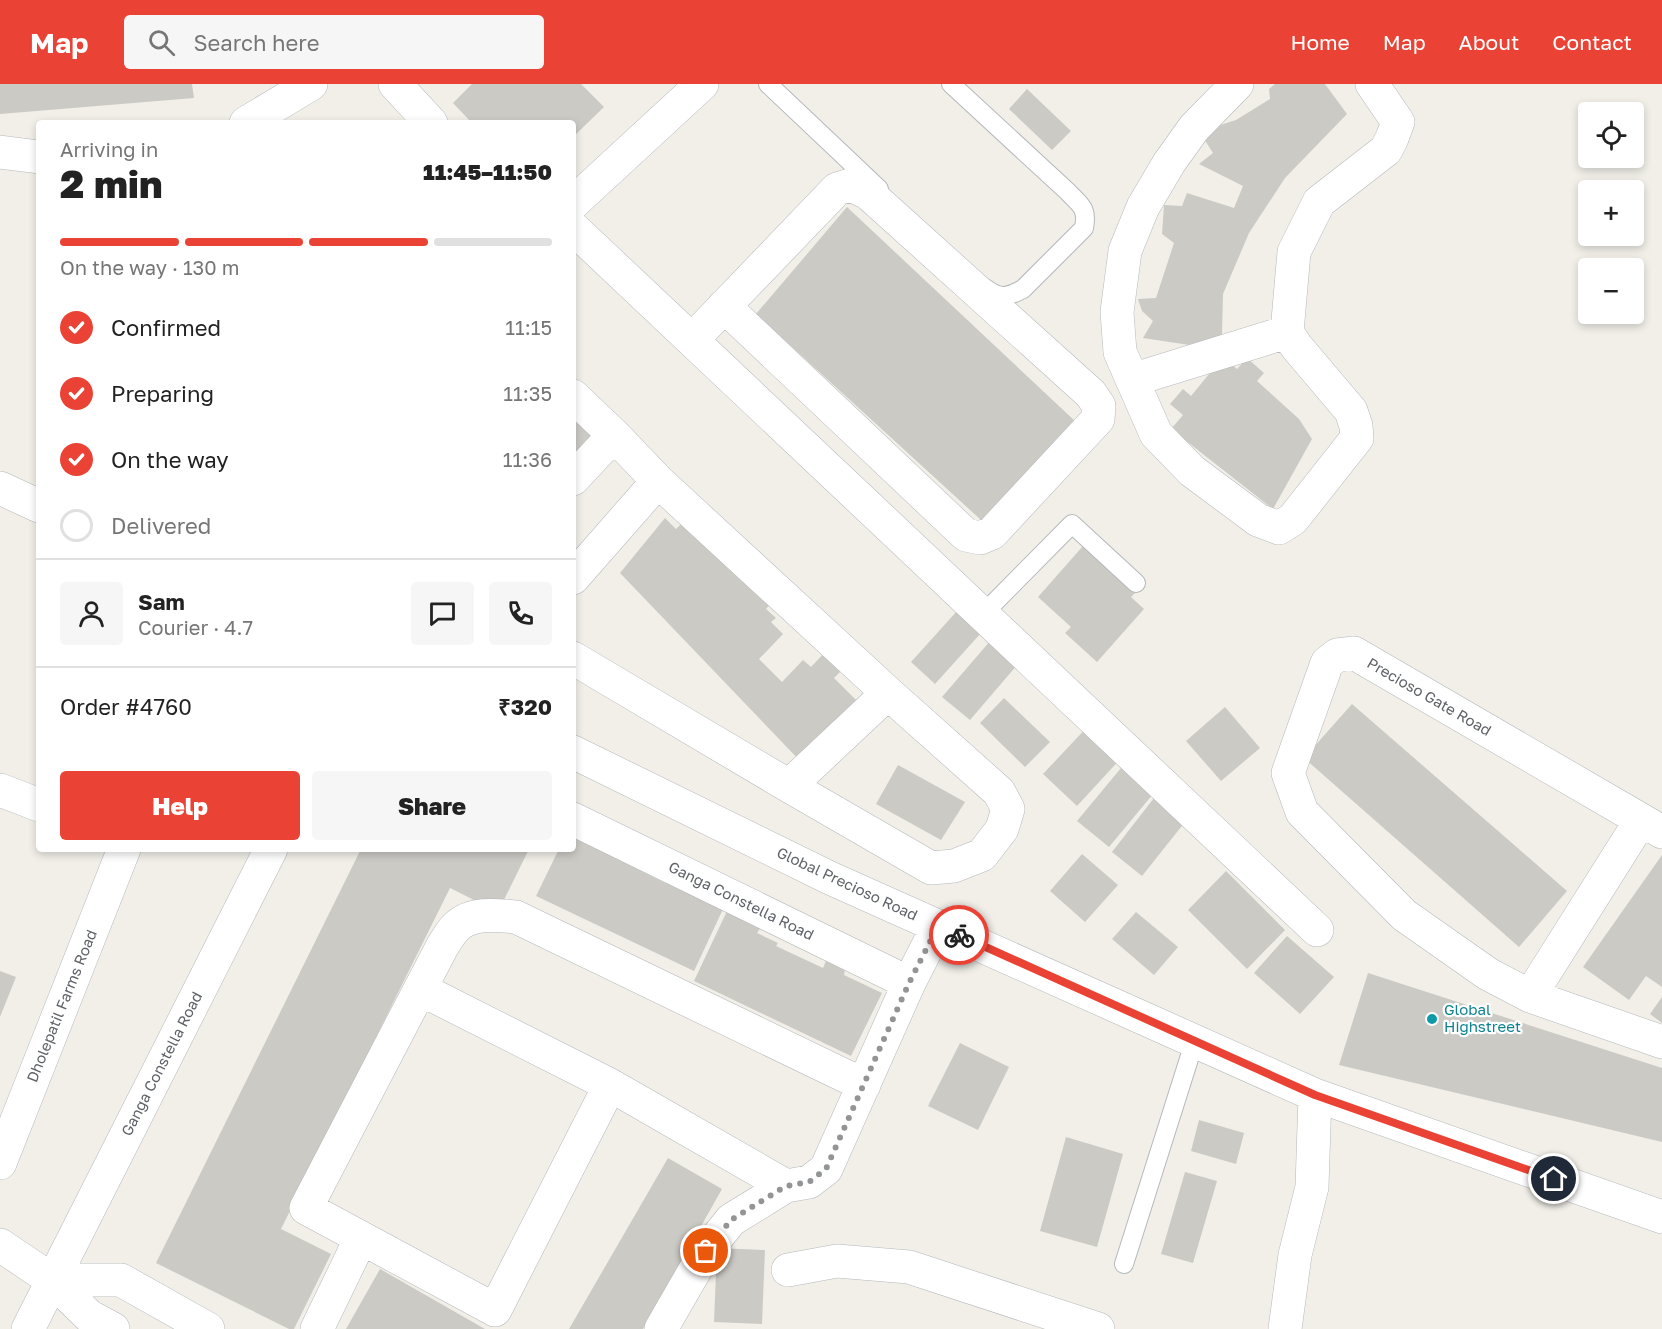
<!DOCTYPE html>
<html lang="en">
<head>
<meta charset="utf-8">
<style>
	body { margin:0; font-family:"Golos Text",sans-serif; background:#f6f6f6; color:#222; height:100vh; display:flex; flex-direction:column; font-size:22px; white-space:nowrap }
	* { box-sizing:border-box; margin:0 }
	p { font-size:20px; color:#767676 }
	.icon { flex:none; width:33px; height:33px; fill:none; stroke:currentColor; stroke-width:2; stroke-linecap:round; stroke-linejoin:round }
	.map { position:relative; flex:1; overflow:hidden }
	.side { position:absolute; left:36px; top:36px; width:540px; height:732px; display:flex; flex-direction:column; background:#fff; border-radius:6px; box-shadow:0 3px 9px #0003 }
	.side>* { flex:none }
	.fabs { position:absolute; left:1578px; top:18px; display:grid; gap:12px }
	.fabs a { display:grid; place-items:center; width:66px; height:66px; border-radius:6px; background:#fff; box-shadow:0 3px 9px #0003; font-size:30px }
	.pin { position:absolute; display:grid; place-items:center; width:51px; height:51px; color:#fff; margin:-26px; border:3px solid #fff; border-radius:50%; box-shadow:0 2px 6px #0007 }
	.courier { position:absolute; display:grid; place-items:center; width:60px; height:60px; margin:-30px; border:4px solid #ea4335; border-radius:50%; background:#fff; color:#222; box-shadow:0 2px 8px #0007 }
	.overview em { font-style:normal; font-weight:800 }
	.overview div { display:flex; flex-direction:column-reverse }
	.overview { display:flex; align-items:center; justify-content:space-between; height:102px; padding:0 24px }
	h1 { font-size:39px; font-weight:800; line-height:45px }
	.bar { display:grid; grid-template-columns:repeat(4,1fr); gap:9px 6px; align-content:center; height:72px; padding:0 24px }
	.bar i { height:8px; border-radius:4px; background:#e0e0e0 }
	.bar .on { background:#ea4335 }
	.bar p { grid-column:span 4 }
	.line { display:flex; align-items:center; gap:15px; padding:0 24px; border-top:2px solid #e0e0e0 }
	.line div { flex:1 }
	.round { display:grid; place-items:center; flex:none; width:63px; height:63px; border-radius:6px; background:#f6f6f6 }
	ol { padding:0 24px; list-style:none }
	li { display:flex; align-items:center; gap:18px; height:66px }
	li p { margin-inline-start:auto }
	li .icon { padding:6px; border-radius:50%; background:#ea4335; color:#fff; stroke-width:4 }
	li:last-child { color:#767676 }
	li i { width:33px; height:33px; border:3px solid #e0e0e0; border-radius:50% }
	.primary-button { display:flex; gap:12px; margin-top:auto; padding:12px 24px }
	.primary-button a { flex:1; height:69px; border-radius:6px; background:#ea4335; color:#fff; font-size:24px; font-weight:800; line-height:69px; text-align:center }
	.primary-button a+a { background:#f6f6f6; color:#222 }
	header { display:flex; align-items:center; gap:36px; box-sizing:border-box; height:84px; padding:0 30px; background:#ea4335; color:#fff }
	header strong { font-size:28px }
	nav { display:flex; gap:33px; margin-inline-start:auto; font-size:21px }
	.search { width:420px; height:54px; background:#f6f6f6; display:flex; align-items:center; gap:15px; box-sizing:border-box; padding:0 21px; border-radius:6px; color:#767676; font-size:22px }
	.map>svg:first-child { display:block }
	.building { fill:#cccac5 }
	.lines { fill:none; stroke-linecap:round; stroke-linejoin:round }
	.lane-casing { stroke:#b5b8bc; stroke-width:20 }
	.street-casing { stroke:#b5b8bc; stroke-width:34 }
	.secondary-casing { stroke:#b6babf; stroke-width:34 }
	.lane { stroke:#fff; stroke-width:18 }
	.street { stroke:#fff; stroke-width:33 }
	.secondary { stroke:#fff; stroke-width:33 }
	.done { stroke:#929495; stroke-width:6; stroke-dasharray:0 10.8 }
	.route { stroke:#ea4335; stroke-width:8 }
	.culture-dot { fill:#0f9aa8; stroke:#fff; stroke-width:2 }
	.labels { text-anchor:middle; stroke-width:4.5; stroke-linejoin:round; paint-order:stroke }
	.street-label { font-size:15px; fill:#5f6368; stroke:#fff }
	.culture-label { font-size:15px; fill:#0d838f; stroke:#fff; text-anchor:start }
</style>
</head>
<body>
<header>
<strong>Map</strong>
<div class="search"><svg class="icon" aria-label="search" viewBox="0 0 24 24"><circle cx="10" cy="10" r="6"/><path d="M15 15l6 6"/></svg>Search here</div>
<nav><a>Home</a><a>Map</a><a>About</a><a>Contact</a></nav>
</header>
<div class="map">
<svg width="1662" height="1245" viewBox="0 0 1662 1245">
	<rect width="100%" height="100%" fill="#f1efe8"/>
	<path class="building" d="M0 0H192L194 14 0 30Z
		M472 0H581L604 23 573 53V39H472L453 19Z
		M1275 0H1325L1347 30 1285 94 1249 149 1223 210 1222 250 1216 265 1143 254 1153 237 1142 227 1138 215 1156 214 1174 159 1162 150 1164 121 1182 122 1187 109 1234 124 1243 102 1199 80 1213 69 1204 55 1214 43 1236 36 1270 15 1269 5Z
		M1027 5 1071 47 1052 66 1009 25Z
		M847 123 1076 338 981 436 756 230Z
		M1223 273 1237 285 1247 274 1264 289 1257 297 1299 335 1312 355 1273 425 1171 345 1183 331 1170 320 1183 305 1191 312Z
		M573 328 596 347 573 390Z
		M665 434 676 445 687 434 773 517 766 525 776 534 771 538 783 550 759 575 782 598 803 576 811 583 826 567 843 585 834 594 856 616 802 679 620 489Z
		M1083 462 1135 509 1131 513 1144 525 1097 578 1065 549 1071 543 1038 513Z
		M957 527 981 549 935 600 911 578Z
		M991 556 1018 580 970 636 942 613Z
		M1004 614 1050 658 1025 683 980 639Z
		M1352 620 1567 807 1519 863 1304 674Z
		M1225 623 1260 664 1221 697 1186 657Z
		M1090 640 1124 671 1077 722 1043 690Z
		M1126 678 1158 704 1109 763 1077 737Z
		M898 681 965 718 941 756 876 720Z
		M1154 714 1185 738 1142 792 1112 768Z
		M573 744 620 773 619 776 665 799 669 792 724 823 694 887 536 812 559 765H573Z
		M361 765H529L498 828 450 804 281 1145 331 1170 294 1245H289L156 1179Z
		M1082 770 1118 801 1085 838 1050 807Z
		M1662 771V903L1646 892 1629 916 1583 883Z
		M1226 787 1285 846 1247 885 1188 826Z
		M727 827 761 843 757 849 778 859 776 862 823 884 826 877 845 886 844 891 882 909 851 972 694 897Z
		M1136 828 1178 863 1154 891 1112 855Z
		M1287 852 1334 893 1300 930 1254 889Z
		M0 887 16 893 0 933Z
		M1368 889 1662 984V1058L1339 981Z
		M1662 913V939L1650 930Z
		M960 959 1009 983 978 1046 928 1022Z
		M1199 1036 1244 1049 1236 1080 1191 1067Z
		M1066 1053 1123 1070 1097 1163 1040 1147Z
		M668 1074 722 1105 643 1245H569Z
		M1185 1088 1217 1097 1193 1179 1161 1170Z
		M717 1164 765 1166 762 1240 714 1238Z
		M380 1185 485 1245H346Z"/>
	<g class="lines">
		<g class="lane-casing">
			<path id="lane" d="M768 0 879 105
				M951 0 1067 107C1080 121 1088 123 1084 144L1023 205C1006 214 1000 215 985 204
				M982 531 1072 440 1136 499
				M1124 1180 1195 956"/>
		</g>
		<g class="street-casing">
			<path id="street" d="M395 0 431 39
				M1237 0 1194 44 1169 79 1143 123 1125 167 1117 228 1120 268 1156 350 1192 387 1258 436 1279 444 1293 435 1357 354 1356 342 1351 327 1296 262 1287 248
				M246 39 311 0
				M0 68 39 73
				M573 144 1317 846
				M692 256 837 105 850 101 868 109 1091 310 1099 322 1098 335 992 449 980 454 966 451 724 222
				M1132 296 1287 248 1294 168 1319 118 1386 66 1392 54 1398 38 1372 0
				M573 312 614 351 658 397 888 609 999 708 1008 725 1002 745 982 771 954 782 931 784 789 702 573 574
				M573 395 614 351
				M0 404 39 422
				M573 494 658 397
				M573 668 830 794 1315 1011 1662 1133
				M789 702 888 609
				M0 706 39 721
				M573 735 909 899 938 842
				M1662 748 1354 569 1337 571 1327 579 1288 689 1302 728 1404 831 1488 890 1530 912 1662 958
				M420 905 610 1001 786 1102
				M1530 912 1641 736
				M610 1001 495 1226 306 1124 442 863C446 857 450 849 456 843 471 828 496 831 516 833L864 1001
				M0 1161 52 1196 89 1232 113 1245
				M788 1186 837 1177 909 1183 1098 1245
				M52 1196H121L208 1245
				M28 1245 271 765
				M317 1245 361 1154
				M661 1245 706 1167 731 1136 786 1102 809 1098 826 1085 909 899
				M1285 1245 1295 1171 1312 1103 1315 1011"/>
		</g>
		<g class="secondary-casing">
			<path id="secondary" d="M573 119 702 0
				M0 1079 124 765"/>
		</g>
		<use href="#lane" class="lane"/>
		<use href="#street" class="street"/>
		<use href="#secondary" class="secondary"/>
	</g>
	<g class="lines">
		<path class="done" d="M706 1167 731 1136 786 1102 809 1098 826 1085 909 899 938 842 959 851"/>
		<path class="route" d="M959 851 1315 1011 1554 1095"/>
	</g>
	<circle class="culture-dot" cx="1432" cy="935" r="6"/>
	<g class="labels">
		<g class="street-label">
			<text transform="translate(1429 613) rotate(30)" y="5">Precioso Gate Road</text>
			<text transform="translate(847 800) rotate(25)" y="5">Global Precioso Road</text>
			<text transform="translate(741 817) rotate(26)" y="5">Ganga Constella Road</text>
			<text transform="translate(62 922) rotate(-68)" y="5">Dholepatil Farms Road</text>
			<text transform="translate(162 980) rotate(-63)" y="5">Ganga Constella Road</text>
		</g>
		<g class="culture-label">
			<text x="1444" y="931">Global<tspan x="1444" dy="17">Highstreet</tspan></text>
		</g>
	</g>
</svg>
<div class="fabs">
<a><svg class="icon" aria-label="locate" viewBox="0 0 24 24"><circle cx="12" cy="12" r="6"/><path d="M12 2v4M12 18v4M2 12h4M18 12h4"/></svg></a>
<a>+</a>
<a>−</a>
</div>
<div class="pin" style="left:706px;top:1167px;background:#ea580c"><svg class="icon" aria-label="bag" viewBox="0 0 24 24"><path d="M5 8h14l-1 12H6zM9 8a3 3 0 0 1 6 0"/></svg></div>
<div class="pin" style="left:1554px;top:1095px;background:#1f2937"><svg class="icon" aria-label="home" viewBox="0 0 24 24"><path d="M3 11l9-7 9 7M6 9v11h12V9"/></svg></div>
<div class="courier" style="left:959px;top:851px"><svg class="icon" aria-label="bike" viewBox="0 0 24 24"><circle cx="6" cy="16" r="4"/><circle cx="18" cy="16" r="4"/><path d="M6 16l4-8h5l3 8M10 8l3 8H6M13 5h3"/></svg></div>
<section class="side">
<div class="overview"><div><h1>2 min</h1><p>Arriving in</p></div><em>11:45–11:50</em></div>
<div class="bar"><i class="on"></i><i class="on"></i><i class="on"></i><i></i><p>On the way · 130 m</p></div>
<ol>
<li><svg class="icon" aria-label="check" viewBox="0 0 24 24"><path d="M5 12l5 5 9-10"/></svg>Confirmed<p>11:15</p></li>
<li><svg class="icon" aria-label="check" viewBox="0 0 24 24"><path d="M5 12l5 5 9-10"/></svg>Preparing<p>11:35</p></li>
<li><svg class="icon" aria-label="check" viewBox="0 0 24 24"><path d="M5 12l5 5 9-10"/></svg>On the way<p>11:36</p></li>
<li><i></i>Delivered</li>
</ol>
<div class="line" style="height:108px"><a class="round"><svg class="icon" aria-label="person" viewBox="0 0 24 24"><circle cx="12" cy="8" r="4"/><path d="M4 21q1-7 8-7t8 7"/></svg></a><div><b>Sam</b><p>Courier · 4.7</p></div><a class="round"><svg class="icon" aria-label="chat" viewBox="0 0 24 24"><path d="M4 5h16v11H9l-5 4z"/></svg></a><a class="round"><svg class="icon" aria-label="phone" viewBox="0 0 24 24"><path d="M5 4h4l2 5-3 2q2 4 5 5l2-3 5 2v4C11 20 4 13 5 4z"/></svg></a></div>
<div class="line" style="height:78px"><div>Order #4760</div><b>₹320</b></div>
<div class="primary-button"><a>Help</a><a>Share</a></div>
</section>
</div>
</body>
</html>
